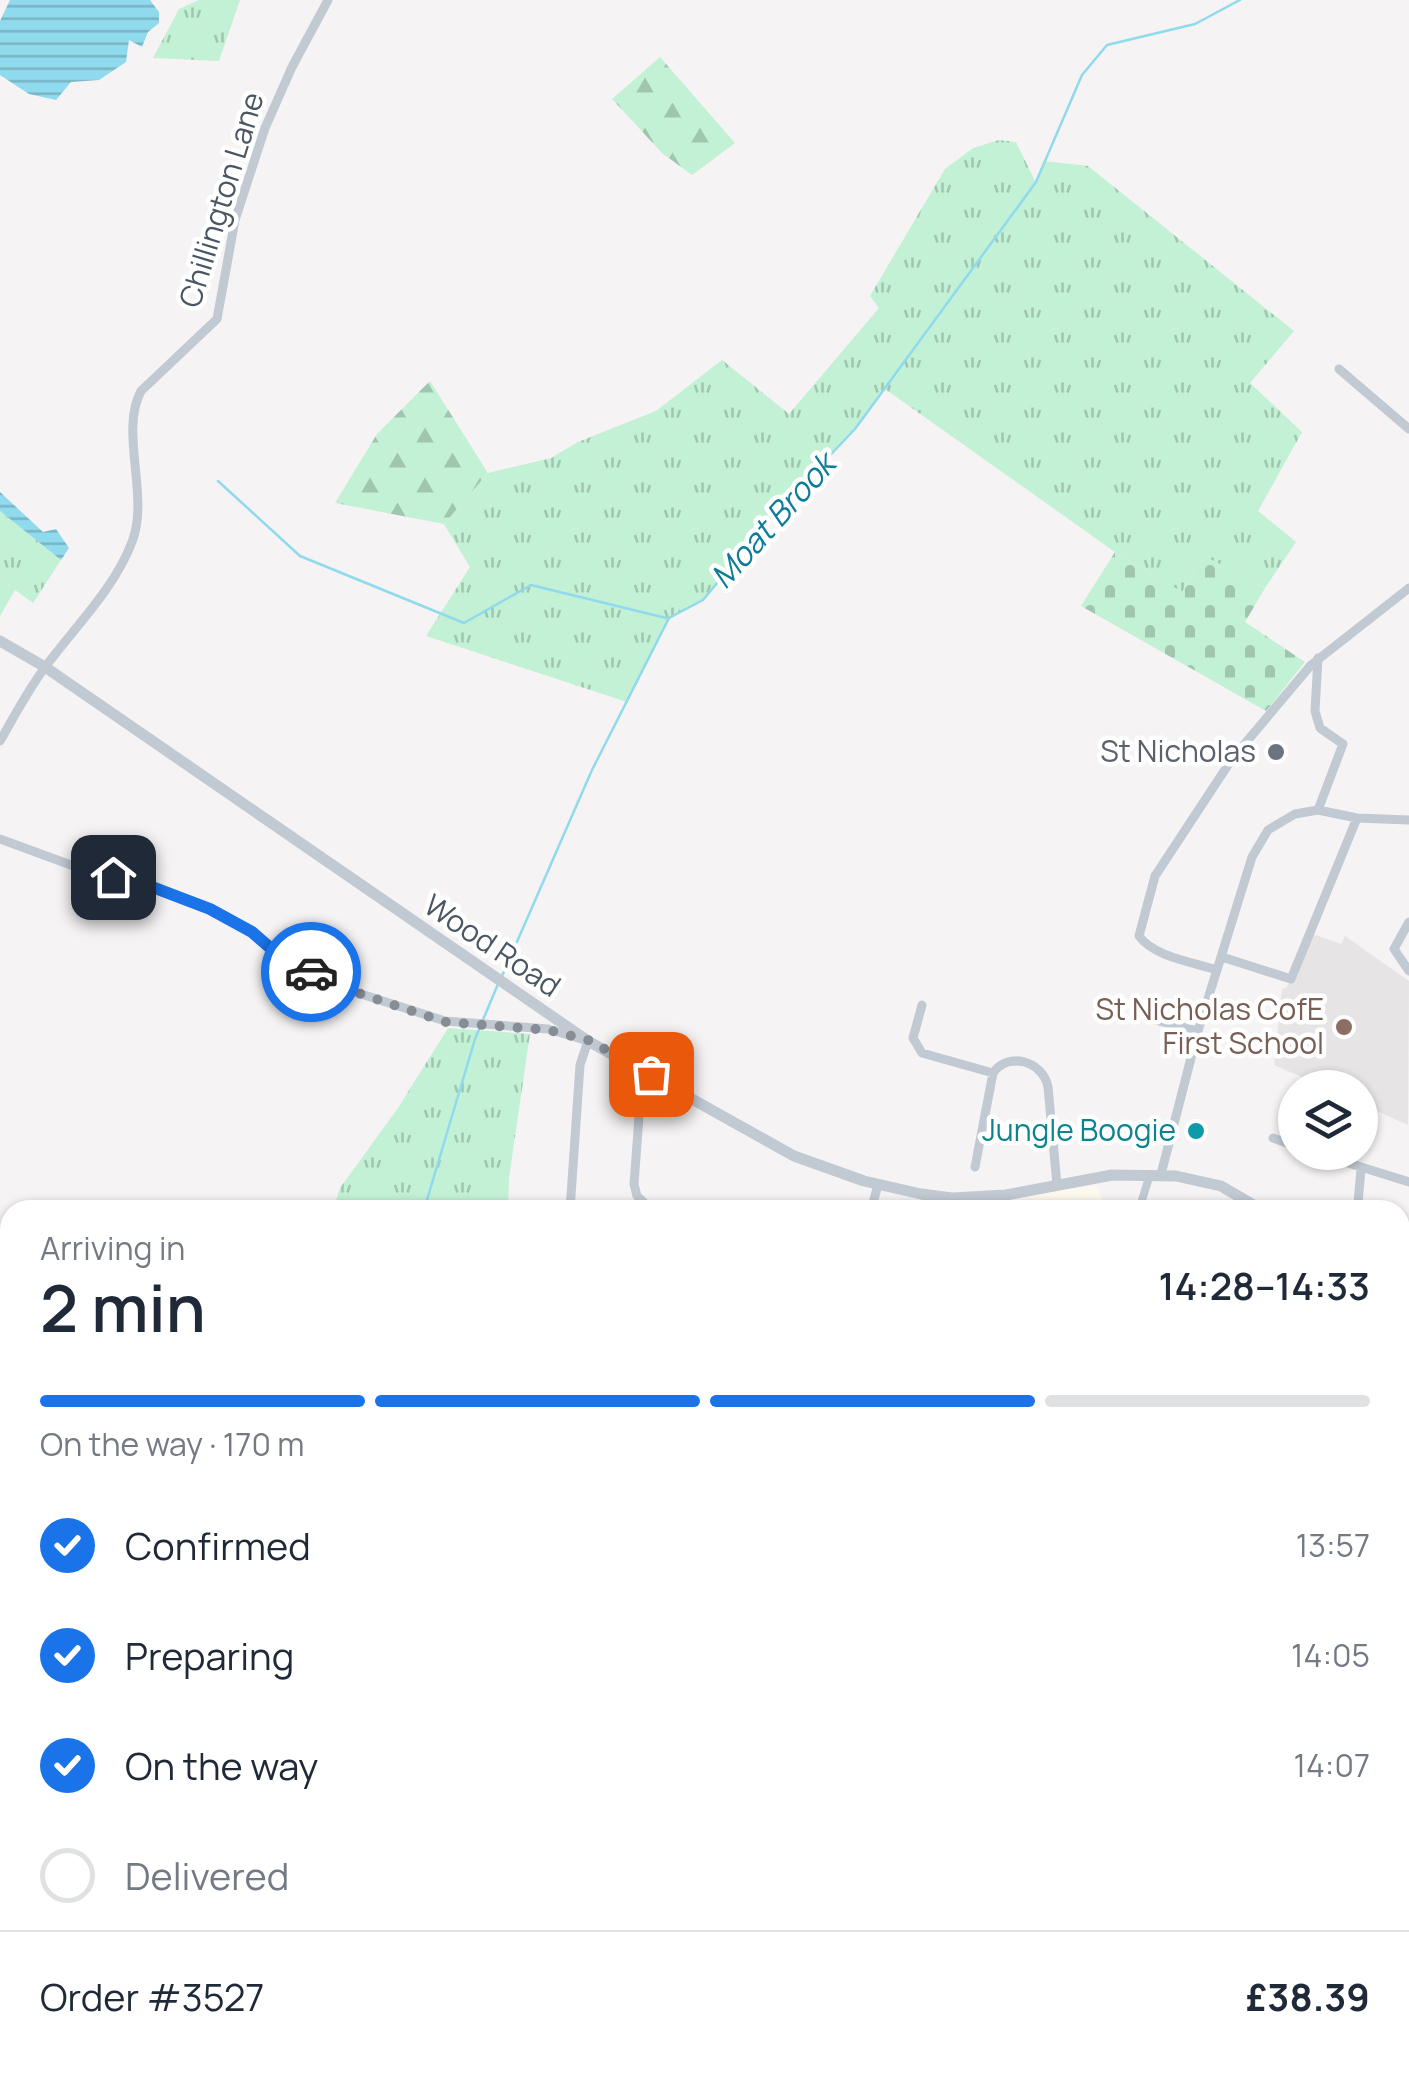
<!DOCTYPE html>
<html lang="en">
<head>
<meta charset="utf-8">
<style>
	body { margin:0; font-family:Manrope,sans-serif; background:#f6f6f7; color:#1f2937; height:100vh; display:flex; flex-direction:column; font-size:38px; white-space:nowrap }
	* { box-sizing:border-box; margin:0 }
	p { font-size:32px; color:#747a83 }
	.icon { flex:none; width:55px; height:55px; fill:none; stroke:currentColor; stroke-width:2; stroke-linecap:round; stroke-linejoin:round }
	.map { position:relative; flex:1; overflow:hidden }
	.side { position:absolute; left:0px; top:1200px; width:1410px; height:882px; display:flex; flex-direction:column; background:#fff; border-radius:30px 30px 0 0; box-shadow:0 2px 8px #0004 }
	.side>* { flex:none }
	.fabs { position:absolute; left:1278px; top:1070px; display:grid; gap:20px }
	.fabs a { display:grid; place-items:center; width:100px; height:100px; border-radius:50%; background:#fff; box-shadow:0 2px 8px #0004; font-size:50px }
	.pin { position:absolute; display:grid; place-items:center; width:85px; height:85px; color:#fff; margin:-42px; border-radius:20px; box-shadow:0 5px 15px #0006 }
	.courier { position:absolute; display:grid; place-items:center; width:100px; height:100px; margin:-50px; border:8px solid #1a73e8; border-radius:50%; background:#fff; color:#222; box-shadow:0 2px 12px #0007 }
	.head em { font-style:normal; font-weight:600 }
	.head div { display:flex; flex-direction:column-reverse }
	.head { display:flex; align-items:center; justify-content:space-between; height:170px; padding:0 40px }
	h1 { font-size:65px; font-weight:600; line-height:75px }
	.bar { display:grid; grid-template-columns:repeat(4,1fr); gap:15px 10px; align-content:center; height:120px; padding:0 40px }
	.bar i { height:12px; border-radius:8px; background:#e0e1e3 }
	.bar .active { background:#1a73e8 }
	.bar p { grid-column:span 4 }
	.line { display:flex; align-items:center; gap:25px; padding:0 40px; border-top:2px solid #e0e1e3 }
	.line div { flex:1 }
	ol { padding:0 40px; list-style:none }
	li { display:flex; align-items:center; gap:30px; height:110px }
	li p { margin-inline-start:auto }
	li .icon { padding:10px; border-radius:50%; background:#1a73e8; color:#fff; stroke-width:4 }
	li:last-child { color:#747a83 }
	li i { width:55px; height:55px; border:5px solid #e0e1e3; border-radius:50% }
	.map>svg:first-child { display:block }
	.commercial { fill:#fdf9ef }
	.education { fill:#e6e4e5 }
	.grass { fill:url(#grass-tufts) }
	.forest { fill:url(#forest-firs) }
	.cemetery { fill:url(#cemetery-stones) }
	.park { fill:#c3f1d5 }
	.water { fill:url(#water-rules) }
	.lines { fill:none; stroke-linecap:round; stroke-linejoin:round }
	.stream { stroke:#90daee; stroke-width:2.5 }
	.pedestrian { stroke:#c1cad2; stroke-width:8 }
	.minor { stroke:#c1cad2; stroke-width:9 }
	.tertiary { stroke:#c1cad2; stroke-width:11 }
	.rail { stroke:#b5b8bd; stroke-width:2.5 }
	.done { stroke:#868d94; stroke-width:10; stroke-dasharray:0 18 }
	.route { stroke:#1a73e8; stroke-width:12 }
	.worship-dot { fill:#6b7280; stroke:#fff; stroke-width:4 }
	.education-dot { fill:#8d6e63; stroke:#fff; stroke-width:4 }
	.culture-dot { fill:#0f9aa8; stroke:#fff; stroke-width:4 }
	.labels { text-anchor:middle; stroke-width:9; stroke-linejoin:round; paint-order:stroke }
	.street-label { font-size:30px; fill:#4a5661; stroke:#fff }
	.worship-label { font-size:30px; fill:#5b616d; stroke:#fff; text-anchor:end }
	.education-label { font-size:30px; fill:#785e54; stroke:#fff; text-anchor:end }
	.culture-label { font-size:30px; fill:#0d838f; stroke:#fff; text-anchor:end }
	.water-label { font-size:32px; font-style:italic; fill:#0c7c9b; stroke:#fff }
</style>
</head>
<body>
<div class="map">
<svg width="1409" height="2082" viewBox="0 0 1409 2082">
	<defs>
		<pattern id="grass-tufts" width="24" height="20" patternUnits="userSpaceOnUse" patternTransform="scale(2.5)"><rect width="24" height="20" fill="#c3f1d5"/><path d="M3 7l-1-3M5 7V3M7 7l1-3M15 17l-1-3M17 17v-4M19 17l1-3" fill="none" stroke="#a0c6b0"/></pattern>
		<pattern id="forest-firs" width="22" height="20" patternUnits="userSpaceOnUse" patternTransform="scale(2.5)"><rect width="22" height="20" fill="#c3f1d5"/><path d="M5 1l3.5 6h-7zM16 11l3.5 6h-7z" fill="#a0c6b0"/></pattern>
		<pattern id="cemetery-stones" width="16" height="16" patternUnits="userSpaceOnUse" patternTransform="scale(2.5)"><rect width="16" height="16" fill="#c3f1d5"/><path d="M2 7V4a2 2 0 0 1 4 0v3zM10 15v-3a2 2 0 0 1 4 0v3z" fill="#a0c6b0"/></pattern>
		<pattern id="water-rules" width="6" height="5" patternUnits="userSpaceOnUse" patternTransform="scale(2.5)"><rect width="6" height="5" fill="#90daee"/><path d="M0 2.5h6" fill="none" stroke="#78b4c4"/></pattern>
	</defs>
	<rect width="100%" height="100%" fill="#f5f3f3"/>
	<path class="commercial" d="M1097 1186 1106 1210H939L941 1201Z"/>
	<path class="education" d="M1313 934 1341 944 1345 936 1409 981 1408 1125 1360 1103V1088L1325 1087 1274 1065 1282 989 1287 987Z"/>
	<path class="grass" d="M199 0H240L219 61 153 58 179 9Z
		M999 140 1016 142 1035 181 1044 161 1088 166 1294 331 1250 383 1302 432 1258 511 1296 542 1265 588 1204 556 1182 592 1115 552 885 389 855 429 778 510 703 600 669 618 627 702 426 636 470 567 444 524 488 473 551 458 578 442 656 411 722 360 789 414 879 308 870 296 945 169 973 148Z
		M0 511 61 560 33 603 15 590 0 616Z
		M448 1028 530 1034 509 1178 508 1210H333L340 1188 398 1108Z"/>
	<path class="forest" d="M660 57 735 143 692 175 662 153 612 99Z
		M430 381 488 473 444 524 335 503 377 434Z"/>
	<path class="cemetery" d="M1115 552 1182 592 1204 556 1265 588 1245 622 1305 662 1266 711 1081 606Z"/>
	<path class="park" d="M500 2072H800L803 2082H498Z"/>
	<path class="water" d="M10 0H150L159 12V23L148 32 142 47 129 40 126 62 99 80 71 82 56 100 29 94 0 75V21Z
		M0 492 43 532 56 529 69 548 61 560 0 511Z"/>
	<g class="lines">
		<path class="stream" d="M218 481 300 556 464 623 531 585 666 618
			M502 976 592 770 669 618 703 600 778 510 855 429 1036 182 1082 75 1107 45 1195 24 1240 0
			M328 1210H333
			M424 1210 475 1039 498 984
			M0 1268 10 1269
			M0 1583 2 1580"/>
		<path class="pedestrian" d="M1139 1210 1150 1174"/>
		<path class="minor" d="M1339 369 1409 429
			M0 741C15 715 30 686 49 662 77 625 115 587 132 542 150 496 119 432 141 391L217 319 235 220 265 128 292 67 328 0
			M1318 810 1343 744 1320 728 1315 711 1318 658
			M0 839 79 868 147 885 211 909 253 932 283 959 358 993 445 1021 548 1029 588 1041 580 1065 570 1210
			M1409 922 1394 949 1409 971
			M1222 957 1291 979 1357 818
			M1217 970C1193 962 1154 957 1139 936L1155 876 1232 759 1311 665 1409 588
			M922 1005 913 1038 922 1053 993 1073C1008 1051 1043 1061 1048 1087L1057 1185
			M1155 1020 1198 1031
			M651 1074 640 1103 634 1184 637 1196 652 1210
			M1273 1138 1295 1146
			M1313 1152 1409 1182
			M975 1167 993 1073
			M1161 1174 1198 1031 1252 857 1268 830 1295 814 1318 810 1357 818 1409 820
			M871 1210 878 1185
			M1353 1210 1358 1203 1361 1169
			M1400 1368 1409 1357
			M1400 1525 1409 1514
			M1400 1599 1409 1604
			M1400 1691 1409 1671
			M1400 1755 1409 1758
			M1400 1938 1409 1956
			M912 2072 913 2082
			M1187 2072 1194 2082
			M1341 2072 1345 2082"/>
		<path class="tertiary" d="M0 641 45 667 588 1041 794 1156 864 1181 921 1194 952 1198 1006 1195 1112 1175 1176 1176 1221 1186 1262 1210
			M983 1197 990 1210
			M1400 1390 1409 1400"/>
		<path class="rail" d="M0 1350 10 1352
			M1400 1837 1409 1840"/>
	</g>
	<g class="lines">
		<path class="done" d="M311 972 358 993 445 1022 548 1030 588 1040 651 1074"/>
		<path class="route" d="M113 877 147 885 210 909 252 932 283 959 311 972"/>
	</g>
	<circle class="worship-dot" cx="1276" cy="752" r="10"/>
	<circle class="education-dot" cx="1344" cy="1027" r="10"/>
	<circle class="culture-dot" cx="1196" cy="1131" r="10"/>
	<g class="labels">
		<g class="street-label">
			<text transform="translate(222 200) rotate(-73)" y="10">Chillington Lane</text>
			<text transform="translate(492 946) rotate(34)" y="10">Wood Road</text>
		</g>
		<g class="worship-label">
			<text x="1256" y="762">St Nicholas</text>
		</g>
		<g class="education-label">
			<text x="1324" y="1020">St Nicholas CofE<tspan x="1324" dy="34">First School</tspan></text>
		</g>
		<g class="culture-label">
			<text x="1176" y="1141">Jungle Boogie</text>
		</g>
		<g class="water-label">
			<text transform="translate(773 521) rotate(-48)" y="11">Moat Brook</text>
		</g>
	</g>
</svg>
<div class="fabs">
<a><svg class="icon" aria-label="layers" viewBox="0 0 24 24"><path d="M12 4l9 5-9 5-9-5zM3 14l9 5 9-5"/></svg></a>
</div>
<div class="pin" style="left:651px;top:1074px;background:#ea580c"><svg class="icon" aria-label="bag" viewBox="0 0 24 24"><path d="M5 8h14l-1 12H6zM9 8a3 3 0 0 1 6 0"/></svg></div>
<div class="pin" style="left:113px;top:877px;background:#1f2937"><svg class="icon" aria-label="home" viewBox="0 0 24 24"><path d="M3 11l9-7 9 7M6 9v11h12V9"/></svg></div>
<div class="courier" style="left:311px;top:972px"><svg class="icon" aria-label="car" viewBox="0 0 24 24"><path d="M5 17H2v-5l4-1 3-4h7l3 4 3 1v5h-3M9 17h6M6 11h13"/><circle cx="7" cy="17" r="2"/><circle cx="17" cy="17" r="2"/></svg></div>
<section class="side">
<div class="head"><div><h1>2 min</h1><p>Arriving in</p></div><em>14:28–14:33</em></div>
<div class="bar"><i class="active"></i><i class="active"></i><i class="active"></i><i></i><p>On the way · 170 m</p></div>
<ol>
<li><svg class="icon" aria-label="check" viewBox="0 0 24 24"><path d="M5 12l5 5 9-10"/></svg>Confirmed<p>13:57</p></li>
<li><svg class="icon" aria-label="check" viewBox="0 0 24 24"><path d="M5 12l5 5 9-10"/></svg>Preparing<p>14:05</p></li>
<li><svg class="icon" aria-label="check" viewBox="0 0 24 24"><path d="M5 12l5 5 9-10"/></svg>On the way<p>14:07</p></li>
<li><i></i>Delivered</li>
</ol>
<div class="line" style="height:130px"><div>Order #3527</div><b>£38.39</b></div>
</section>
</div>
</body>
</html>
